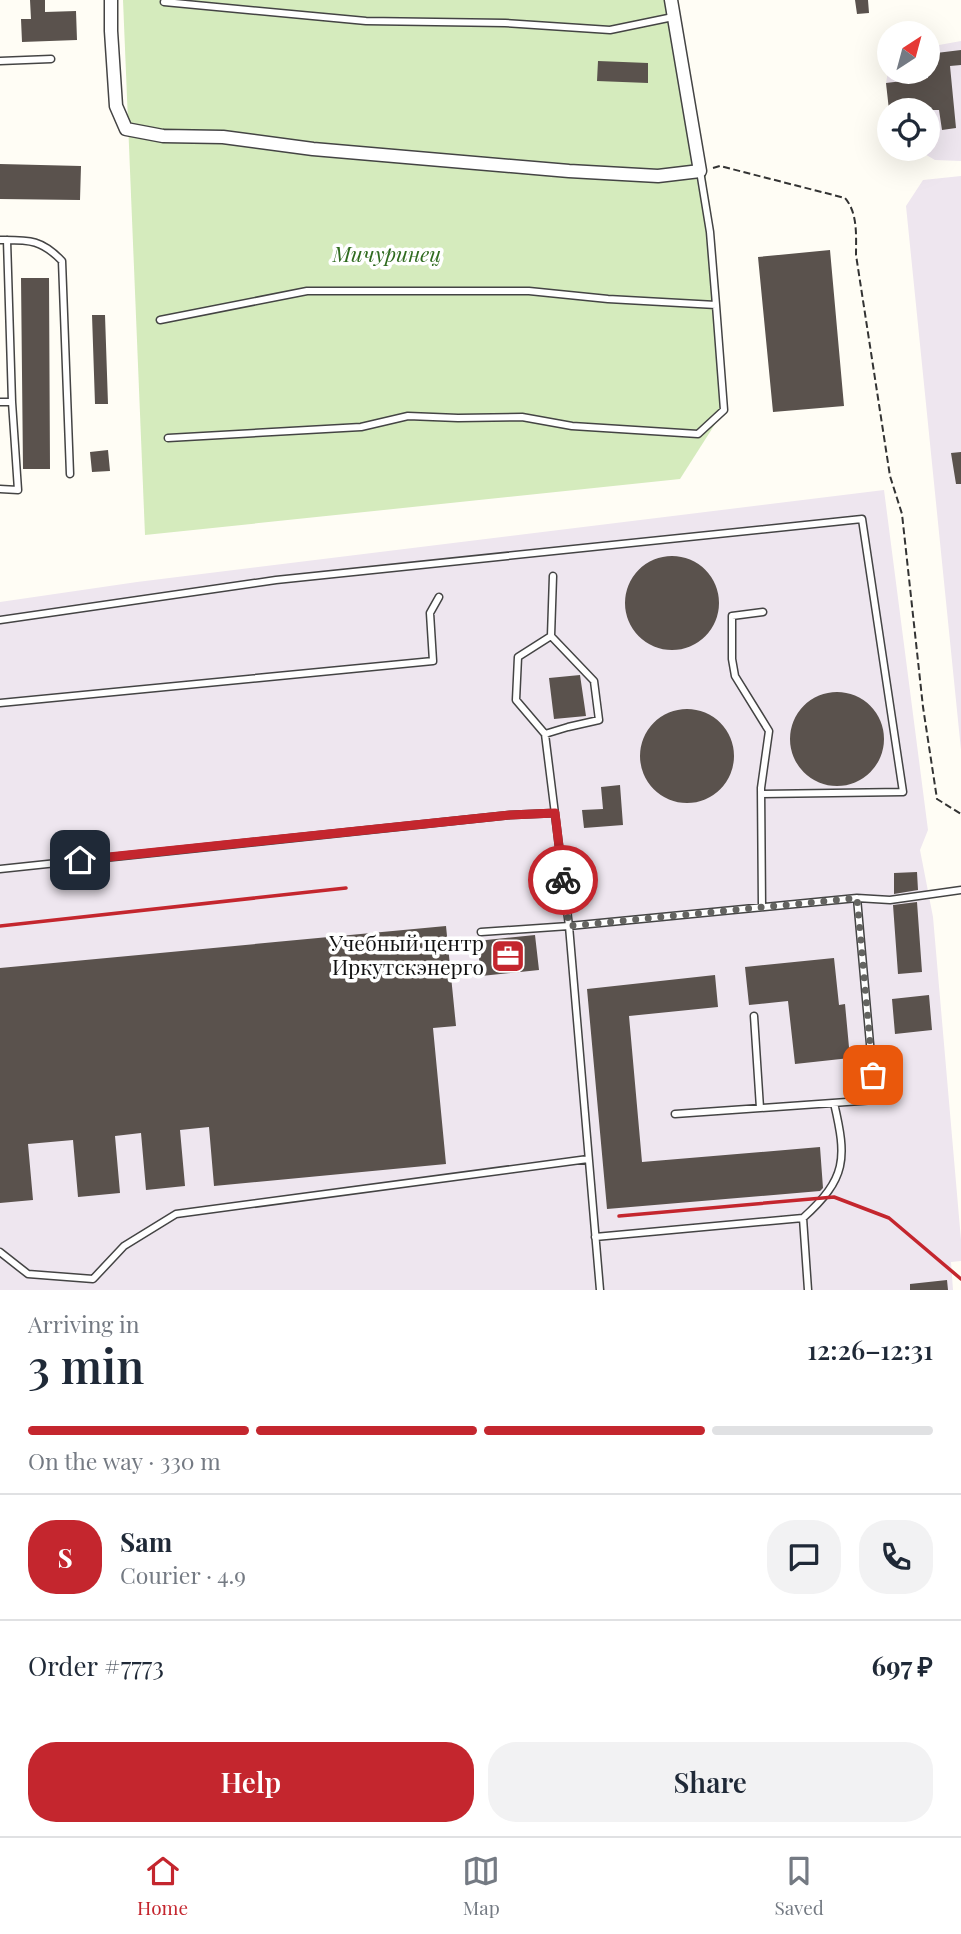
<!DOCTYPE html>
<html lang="en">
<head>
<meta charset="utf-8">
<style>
	body { margin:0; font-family:"Playfair Display",serif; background:#f2f2f3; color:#1f2937; height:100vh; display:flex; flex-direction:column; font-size:26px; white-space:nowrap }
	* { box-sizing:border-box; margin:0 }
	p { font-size:23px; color:#747a83 }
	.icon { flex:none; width:38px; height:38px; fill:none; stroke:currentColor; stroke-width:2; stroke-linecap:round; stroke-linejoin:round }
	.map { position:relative; height:1290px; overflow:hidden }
	.drawer { display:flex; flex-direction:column; background:#fff; flex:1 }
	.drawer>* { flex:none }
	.needle { width:46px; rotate:36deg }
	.controls { position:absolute; left:877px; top:21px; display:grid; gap:14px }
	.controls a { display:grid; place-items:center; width:63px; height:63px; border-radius:50%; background:#fff; box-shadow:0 7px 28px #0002; font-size:35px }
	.pin { position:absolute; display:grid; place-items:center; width:60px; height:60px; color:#fff; margin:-30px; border-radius:14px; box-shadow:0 4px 10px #0006 }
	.courier { position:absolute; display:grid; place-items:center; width:70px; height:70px; margin:-35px; border:5px solid #c4262e; border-radius:50%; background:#fff; color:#222; box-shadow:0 2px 9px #0007 }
	.headline em { font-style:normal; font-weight:600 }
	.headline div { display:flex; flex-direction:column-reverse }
	.headline { display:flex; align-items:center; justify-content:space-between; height:119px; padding:0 28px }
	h1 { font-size:46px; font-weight:600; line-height:52px }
	.bar { display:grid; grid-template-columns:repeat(4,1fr); gap:10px 7px; align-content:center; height:84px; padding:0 28px }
	.bar i { height:9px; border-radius:5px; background:#e0e1e3 }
	.bar .active { background:#c4262e }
	.bar p { grid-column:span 4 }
	.line { display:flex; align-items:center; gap:18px; padding:0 28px; border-top:2px solid #e0e1e3 }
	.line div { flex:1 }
	.round { display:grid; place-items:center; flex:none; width:74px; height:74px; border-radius:28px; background:#f2f2f3 }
	.action { display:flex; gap:14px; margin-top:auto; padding:14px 28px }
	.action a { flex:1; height:80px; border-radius:28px; background:#c4262e; color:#fff; font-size:28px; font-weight:600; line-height:80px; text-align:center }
	.action a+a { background:#f2f2f3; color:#1f2937 }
	.dock { display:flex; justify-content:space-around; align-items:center; height:98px; border-top:2px solid #e0e1e3; background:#fff; font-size:19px; color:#747a83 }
	.dock a { display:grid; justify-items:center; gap:4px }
	.dock .active { color:#c4262e }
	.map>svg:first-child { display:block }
	.industrial { fill:#eee6ef }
	.green { fill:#d5ebbd }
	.building { fill:#5a524d }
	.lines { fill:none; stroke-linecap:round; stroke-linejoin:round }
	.lane-casing { stroke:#444; stroke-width:9 }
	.street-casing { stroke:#444; stroke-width:15 }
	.path { stroke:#333; stroke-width:2; stroke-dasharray:7 3.5; stroke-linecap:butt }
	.lane { stroke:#fff; stroke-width:6 }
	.street { stroke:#fff; stroke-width:12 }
	.rail { stroke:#c4262e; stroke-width:3.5 }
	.done { stroke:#646461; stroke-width:7; stroke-dasharray:0 12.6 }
	.route { stroke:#c4262e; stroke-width:9 }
	.labels { text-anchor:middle; stroke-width:7; stroke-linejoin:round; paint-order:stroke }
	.park-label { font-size:21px; font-style:italic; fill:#2f6b1f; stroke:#fff }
	.poi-label { font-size:21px; fill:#111; stroke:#fff; text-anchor:end }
</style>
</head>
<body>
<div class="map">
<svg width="961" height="1290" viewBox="0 0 961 1290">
	<rect width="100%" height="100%" fill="#fffdf5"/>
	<path class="industrial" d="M961 41V161L935 160 916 149H928V110H890L886 83 889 67V72H928V47Z
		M961 176V750L906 206 923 180Z
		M884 490 928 830 920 850 933 917 961 1240V1261L951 1262 953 1290H0V602L137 582Z"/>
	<path class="green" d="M123 0H676L705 166 724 410 680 479 145 535Z"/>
	<path class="building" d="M30 0H45V12L76 11 77 40 22 42 21 19H31Z
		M855 0H868L869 13 857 14Z
		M961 50V65L950 66 956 128 942 130 939 110H889L886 83 928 78V54Z
		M598 61 648 63V83L597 81Z
		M0 164 81 166 80 200 0 199Z
		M830 250 844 406 773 412 758 257Z
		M21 278H49L50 469H23Z
		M92 315H105L108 404H95Z
		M108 450 110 471 92 472 90 452Z
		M961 452V484H956L951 453Z
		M625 603a47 47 0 1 1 94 0a47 47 0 1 1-94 0Z
		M580 675 586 716 554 719 549 678Z
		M790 739a47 47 0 1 1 94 0a47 47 0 1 1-94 0Z
		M640 756a47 47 0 1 1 94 0a47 47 0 1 1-94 0Z
		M620 785 623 825 584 828 582 810 603 809 601 787Z
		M917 872 918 890 894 894V873Z
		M917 902 922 972 898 974 893 905Z
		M446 926 456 1026 433 1028 446 1164 214 1186 209 1127 180 1130 185 1186 146 1190 141 1133 115 1136 120 1193 78 1197 73 1140 28 1144 33 1200 0 1203V968Z
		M535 935 539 970 481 976 477 941Z
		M834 958 839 1005 845 1004 850 1058 795 1064 788 1001 749 1005 745 967Z
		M715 975 718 1007 629 1016 642 1162 820 1147 823 1188 820 1191 607 1209 587 989Z
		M929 995 932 1030 895 1034 892 999Z
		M947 1280 948 1290H910V1284Z"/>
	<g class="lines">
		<g class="lane-casing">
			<path id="lane" d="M164 2 366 21 505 23 610 30 673 17
				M0 61 51 59
				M0 240C29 240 41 239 62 261L70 474
				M7 240 12 402
				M160 320 307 291H529L608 299 716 305 710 232 700 171
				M0 402H12L18 490 0 489
				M168 438 361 427 408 416 458 418 522 417 572 426 698 434 724 410 716 305
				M0 620 276 580 862 519 903 792 761 794
				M551 636 518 657 516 700 545 734 569 926 600 1290
				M0 703 433 661 430 613 439 597
				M545 734 568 727 599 720 594 681 551 636 553 576
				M0 869 510 815 555 813
				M762 907 761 788 769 731 735 676 732 659V616L763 612
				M481 932 569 926 857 898 890 900 961 890
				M754 1016 760 1108
				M675 1114 875 1100 857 898
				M803 1218C847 1178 847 1159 834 1103
				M595 1237 803 1218 808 1290
				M0 1252 28 1274 93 1279 124 1246 176 1214 588 1159"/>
		</g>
		<g class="street-casing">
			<path id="street" d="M111 0V31L116 106 126 129 163 136 223 137 313 149 569 171 658 176 700 171 671 0"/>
		</g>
		<path class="path" d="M713 168 720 166 845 198C858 213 856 236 856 255L890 476 902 514 923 707 937 799 961 814"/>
		<use href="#lane" class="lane"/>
		<use href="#street" class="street"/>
		<path class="rail" d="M0 926 346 888
			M619 1216 834 1197 889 1218 961 1279"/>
	</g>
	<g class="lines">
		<path class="done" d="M563 880 569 926 857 898 873 1075"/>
		<path class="route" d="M80 860 510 815 555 813 563 880"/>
	</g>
	<defs>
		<g id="office-square" transform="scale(1.75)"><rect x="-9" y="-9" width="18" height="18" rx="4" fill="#c4262e" stroke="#fff"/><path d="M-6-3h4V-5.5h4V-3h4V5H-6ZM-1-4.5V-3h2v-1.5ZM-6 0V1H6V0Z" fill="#fff"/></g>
	</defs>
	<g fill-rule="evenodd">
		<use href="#office-square" x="508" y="956"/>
	</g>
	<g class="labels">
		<g class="park-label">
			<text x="387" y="262">Мичуринец</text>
		</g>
		<g class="poi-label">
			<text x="484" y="951">Учебный центр<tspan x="484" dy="24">Иркутскэнерго</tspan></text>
		</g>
	</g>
</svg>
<div class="controls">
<a><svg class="needle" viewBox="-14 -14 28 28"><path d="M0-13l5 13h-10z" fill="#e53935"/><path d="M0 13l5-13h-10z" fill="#747a83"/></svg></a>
<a><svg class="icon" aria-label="locate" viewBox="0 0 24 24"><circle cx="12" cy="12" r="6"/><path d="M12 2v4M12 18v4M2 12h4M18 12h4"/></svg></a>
</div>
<div class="pin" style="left:873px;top:1075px;background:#ea580c"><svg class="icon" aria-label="bag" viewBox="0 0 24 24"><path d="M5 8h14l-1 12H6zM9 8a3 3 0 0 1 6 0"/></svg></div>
<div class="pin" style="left:80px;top:860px;background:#1f2937"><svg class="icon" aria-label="home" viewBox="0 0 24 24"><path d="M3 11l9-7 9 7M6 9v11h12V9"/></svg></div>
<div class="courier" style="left:563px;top:880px"><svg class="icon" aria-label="bike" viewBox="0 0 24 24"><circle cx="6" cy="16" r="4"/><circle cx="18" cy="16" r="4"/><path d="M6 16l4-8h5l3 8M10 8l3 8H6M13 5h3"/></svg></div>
</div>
<section class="drawer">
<div class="headline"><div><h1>3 min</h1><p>Arriving in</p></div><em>12:26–12:31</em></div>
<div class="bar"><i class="active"></i><i class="active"></i><i class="active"></i><i></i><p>On the way · 330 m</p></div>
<div class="line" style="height:126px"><b class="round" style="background:#c4262e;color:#fff">S</b><div><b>Sam</b><p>Courier · 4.9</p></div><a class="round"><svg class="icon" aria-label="chat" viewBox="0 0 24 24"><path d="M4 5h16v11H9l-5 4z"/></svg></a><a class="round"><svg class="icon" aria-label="phone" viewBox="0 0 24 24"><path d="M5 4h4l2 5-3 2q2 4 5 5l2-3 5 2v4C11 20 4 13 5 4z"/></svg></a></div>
<div class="line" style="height:91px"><div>Order #7773</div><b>697 ₽</b></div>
<div class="action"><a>Help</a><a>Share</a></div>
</section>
<nav class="dock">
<a class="active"><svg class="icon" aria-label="home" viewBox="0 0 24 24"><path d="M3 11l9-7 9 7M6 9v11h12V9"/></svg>Home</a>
<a><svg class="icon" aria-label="map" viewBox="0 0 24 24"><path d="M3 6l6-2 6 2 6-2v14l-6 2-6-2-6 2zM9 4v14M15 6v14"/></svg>Map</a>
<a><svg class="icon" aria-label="saved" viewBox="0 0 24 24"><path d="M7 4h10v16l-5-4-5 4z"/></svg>Saved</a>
</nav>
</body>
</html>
